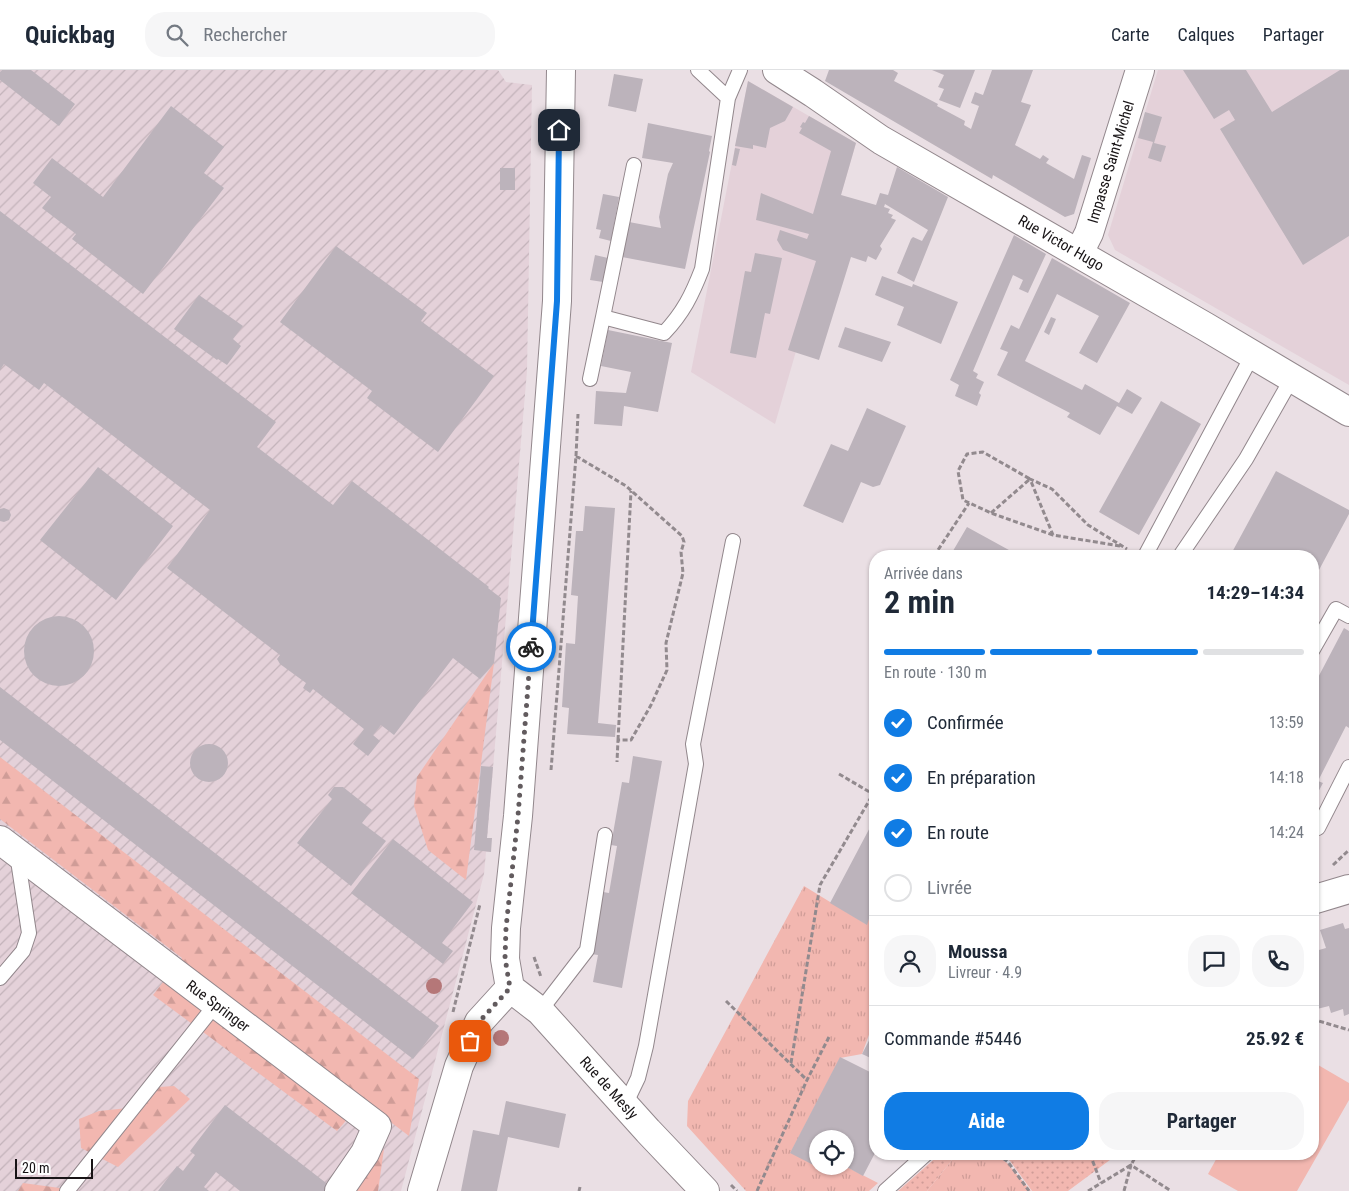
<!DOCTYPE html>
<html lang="fr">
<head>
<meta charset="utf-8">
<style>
	body { margin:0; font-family:"Roboto Condensed",sans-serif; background:#f6f6f7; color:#1f2937; height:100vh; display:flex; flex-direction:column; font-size:19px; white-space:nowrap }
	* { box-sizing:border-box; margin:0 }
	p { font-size:16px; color:#747a83 }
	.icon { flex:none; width:28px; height:28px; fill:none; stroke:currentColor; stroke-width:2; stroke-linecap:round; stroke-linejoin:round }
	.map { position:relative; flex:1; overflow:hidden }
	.drawer { position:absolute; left:869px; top:480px; width:450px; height:610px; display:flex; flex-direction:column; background:#fff; border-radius:20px; box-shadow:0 1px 4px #0004 }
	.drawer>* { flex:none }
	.controls { position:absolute; left:809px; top:1060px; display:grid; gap:10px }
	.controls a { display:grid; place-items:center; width:45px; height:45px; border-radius:50%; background:#fff; box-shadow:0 1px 4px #0004; font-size:25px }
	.scale { position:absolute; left:15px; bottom:12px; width:78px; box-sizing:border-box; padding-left:5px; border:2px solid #181416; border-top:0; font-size:14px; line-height:18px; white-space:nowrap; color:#181416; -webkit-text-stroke:4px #fff; paint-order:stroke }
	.pin { position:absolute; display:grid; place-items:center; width:42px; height:42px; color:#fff; margin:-21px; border-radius:10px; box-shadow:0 2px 8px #0006 }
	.courier { position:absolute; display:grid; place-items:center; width:50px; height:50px; margin:-25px; border:4px solid #107ce4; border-radius:50%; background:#fff; color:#222; box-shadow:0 1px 6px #0007 }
	.head em { font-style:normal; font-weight:700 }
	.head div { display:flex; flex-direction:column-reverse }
	.head { display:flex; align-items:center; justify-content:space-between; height:85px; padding:0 15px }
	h1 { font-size:32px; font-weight:700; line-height:38px }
	.bar { display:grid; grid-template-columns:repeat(4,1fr); gap:8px 5px; align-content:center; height:60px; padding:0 15px }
	.bar i { height:6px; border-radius:4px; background:#e0e1e3 }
	.bar .current { background:#107ce4 }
	.bar p { grid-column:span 4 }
	.line { display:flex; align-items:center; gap:12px; padding:0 15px; border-top:1px solid #e0e1e3 }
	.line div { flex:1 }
	.round { display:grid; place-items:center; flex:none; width:52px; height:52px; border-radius:20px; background:#f6f6f7 }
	ol { padding:0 15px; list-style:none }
	li { display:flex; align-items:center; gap:15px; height:55px }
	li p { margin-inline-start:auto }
	li .icon { padding:5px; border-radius:50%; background:#107ce4; color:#fff; stroke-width:4 }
	li:last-child { color:#747a83 }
	li i { width:28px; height:28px; border:2px solid #e0e1e3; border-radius:50% }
	.button { display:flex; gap:10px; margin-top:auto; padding:10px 15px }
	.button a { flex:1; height:58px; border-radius:20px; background:#107ce4; color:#fff; font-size:20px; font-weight:700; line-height:58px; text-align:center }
	.button a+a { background:#f6f6f7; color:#1f2937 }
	header { display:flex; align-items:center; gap:30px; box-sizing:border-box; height:70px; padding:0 25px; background:#fff; border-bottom:1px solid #e0e1e3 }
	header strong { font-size:24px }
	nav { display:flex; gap:28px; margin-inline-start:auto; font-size:18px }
	.search { width:350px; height:45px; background:#f6f6f7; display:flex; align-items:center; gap:12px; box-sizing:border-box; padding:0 18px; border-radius:20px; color:#747a83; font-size:19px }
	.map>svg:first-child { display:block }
	.built { fill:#e4d1d9 }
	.industrial { fill:url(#industrial-furrows) }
	.grass { fill:url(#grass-dots) }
	.forest { fill:url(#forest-firs) }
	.park { fill:url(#park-tufts) }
	.garden { fill:#f2b7b0 }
	.building { fill:#bcb3bb }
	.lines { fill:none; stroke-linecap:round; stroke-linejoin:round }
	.service-casing { stroke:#92878c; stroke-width:16 }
	.minor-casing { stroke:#92878c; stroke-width:30 }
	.tertiary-casing { stroke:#92878c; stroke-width:30 }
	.path { stroke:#928a8e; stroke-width:3; stroke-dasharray:5 2.5; stroke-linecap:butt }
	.service { stroke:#fff; stroke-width:14 }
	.minor { stroke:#fff; stroke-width:28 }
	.tertiary { stroke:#fff; stroke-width:28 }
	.tree { fill:#b57778 }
	.done { stroke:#625b5e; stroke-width:5; stroke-dasharray:0 9 }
	.route { stroke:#107ce4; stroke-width:6 }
	.labels { text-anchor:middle; stroke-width:4.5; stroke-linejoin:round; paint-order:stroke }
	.street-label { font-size:15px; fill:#181416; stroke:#fff }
</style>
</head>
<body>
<header>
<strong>Quickbag</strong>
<div class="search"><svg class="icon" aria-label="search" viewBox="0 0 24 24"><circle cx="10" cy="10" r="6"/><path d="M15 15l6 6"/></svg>Rechercher</div>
<nav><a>Carte</a><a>Calques</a><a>Partager</a></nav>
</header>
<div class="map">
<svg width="1349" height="1121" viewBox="0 0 1349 1121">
	<defs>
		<pattern id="industrial-furrows" width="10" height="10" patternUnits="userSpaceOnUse" patternTransform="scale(1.25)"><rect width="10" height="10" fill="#e4d1d9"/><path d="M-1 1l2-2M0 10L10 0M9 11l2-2" fill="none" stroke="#c3b3ba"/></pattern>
		<pattern id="grass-dots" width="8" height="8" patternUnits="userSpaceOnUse" patternTransform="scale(1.25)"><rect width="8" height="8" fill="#f2b7b0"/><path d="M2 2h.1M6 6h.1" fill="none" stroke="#cf9c97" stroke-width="1.8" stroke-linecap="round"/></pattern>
		<pattern id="forest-firs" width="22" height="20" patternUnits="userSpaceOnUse" patternTransform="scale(1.25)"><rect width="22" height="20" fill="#f2b7b0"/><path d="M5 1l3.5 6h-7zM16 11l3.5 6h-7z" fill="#cf9c97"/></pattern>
		<pattern id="park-tufts" width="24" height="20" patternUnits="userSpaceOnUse" patternTransform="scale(1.25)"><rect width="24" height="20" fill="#f2b7b0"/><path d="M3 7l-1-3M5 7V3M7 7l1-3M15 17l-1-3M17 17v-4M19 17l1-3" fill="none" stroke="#cf9c97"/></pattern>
	</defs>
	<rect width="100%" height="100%" fill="#eadfe4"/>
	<path class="built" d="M1158 0H1349V315L1115 180 1108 165Z
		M748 11 856 73 775 354 691 302Z"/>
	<path class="industrial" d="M0 0H498L506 12 532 15 527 301 487 768 491 782H486L484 804 401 1121H0Z"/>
	<path class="grass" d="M940 1084H957L927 1121H898Z
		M1001 1084H1118L1068 1121H1032L1010 1091Z"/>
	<path class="forest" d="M494 593 466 810 428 780 414 736 417 707Z
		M0 687 419 1009 409 1066 363 1031 337 1061 153 925 182 888 0 749Z
		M174 1016 190 1029 118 1097 81 1078 79 1049 99 1041 128 1038 159 1017Z
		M384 1079 378 1121H351Z
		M23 1113 67 1119 68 1121H18Z"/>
	<path class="park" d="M804 816 866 854 869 849 875 852V948L862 984 840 988 791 1082 829 1102 832 1096H845L878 1113 869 1121H746L687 1056 688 1031Z
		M957 1084H995L1007 1093 1031 1121H927Z"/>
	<path class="garden" d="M1313 992 1349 1013V1030L1297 1121H1238L1208 1104 1219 1084H1312Z"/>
	<path class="building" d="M2 0H31L75 34 59 56 0 10V2Z
		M829 0H893L898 3 894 11 938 34 937 36 965 51 964 55 971 59 979 36 971 33 975 22 983 25 992 0H1033L1021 32 1031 35 1015 75 1040 89 1043 85 1049 89 1046 93 1074 109 1082 85 1091 88 1074 144 1065 147 993 105 992 109 825 11Z
		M932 0H975L960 38 939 30 944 19 938 17 944 5Z
		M1183 0H1246L1272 42 1340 0H1349V166L1303 195 1220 59 1235 50 1229 40 1214 49Z
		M614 4 643 9 636 42 608 36Z
		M748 11 793 37 785 51 770 58 766 78 753 75V79L735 76Z
		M171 36 224 77 204 103 224 118 143 224 72 169 76 164 42 138 51 127 33 113 52 88 103 127Z
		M1145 42 1162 47 1154 73 1166 76 1161 92 1148 88 1153 72 1138 68Z
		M809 46 856 73 841 125 876 135 880 123 888 125 897 97 948 127 914 212 897 203 911 169 913 167 922 171 928 160 885 134 884 137 890 139 888 143 893 145 891 148 896 150 880 176 882 179 876 190 868 186 866 192 851 187 819 290 788 280 816 191 783 180 777 170 780 160 807 169 809 164 756 150 761 123 813 144 831 81 799 63 802 58 800 57 803 52 805 53Z
		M648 53 712 66 709 81 710 82 685 199 622 187 629 152 661 158 659 147 668 104 673 93 642 88Z
		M735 78 740 79 736 96 732 95Z
		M500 98H515V120H500Z
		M603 124 619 127 611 171 599 168 601 160 596 159Z
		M0 141 276 352 257 377 333 435 352 411 489 517 488 518 501 528 494 593 480 609 453 588 394 665 381 655 373 665 380 671 368 686 353 674 364 659 313 619 310 623 303 618 306 613 280 594 277 589 280 585 167 498 210 440 44 313 39 320 4 294 0 300Z
		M1014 165 1046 184 1028 223 1019 219 1023 210 1013 205 973 301 978 304 976 308 984 312 979 323 981 325 977 336 955 326 959 315 950 310Z
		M336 176 427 243 421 251 494 306 438 382 367 328 372 321 280 252Z
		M755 183 782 188 770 244 765 243 756 288 730 283 745 201 751 202Z
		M595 185 608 188 603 212 590 210Z
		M1052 188 1130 233 1097 293 1079 283 1099 246 1057 224 1025 291 1082 320 1085 314 1119 333 1127 319 1142 328 1132 344 1117 336 1100 365 1067 347 1070 343 997 305 1008 282 1000 279 1011 255 1019 259Z
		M882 206 912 217 913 214 958 232 941 274 897 255 904 237 875 225Z
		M199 225 243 256 233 269 241 276 227 295 218 289 217 290 174 259Z
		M1051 247 1056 249 1049 265 1044 262Z
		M845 257 891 272 882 292 838 277Z
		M608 260 672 273 658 342 624 336 622 356 594 354 596 321 626 323 631 302 601 296Z
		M1161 331 1201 354 1139 465 1099 442Z
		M867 338 906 356 880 415 873 417 861 412 843 453 803 436 831 374 848 381Z
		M98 397 173 456 116 530 40 470Z
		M1276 401 1349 440V444L1312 513V486H1230Z
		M585 436 615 438 598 653 616 655 615 667 567 664 569 638 562 637 566 573 575 574 578 526 571 525 576 461H583Z
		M4 438 9 440 11 445 9 450 4 452 0 451V439Z
		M967 457 1020 486H950Z
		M24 581a35 35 0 1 1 70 0a35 35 0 1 1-70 0Z
		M1344 558 1349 561V658L1346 656 1318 711 1323 713 1317 724 1312 721V619Z
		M0 617 439 956 413 989 0 670Z
		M190 693a19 19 0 1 1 38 0a19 19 0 1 1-38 0Z
		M633 686 662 691 622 918 593 912 598 885 591 884 603 822 609 823 617 776 611 775 622 712 629 713Z
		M481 696 493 697 487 768H492L491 782 474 780Z
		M334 717H343L372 740 362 753 386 771 351 816 297 773 332 729 328 725Z
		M875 748V852L869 849 867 855 830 833Z
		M393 769 473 832 442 873 453 881 443 894 351 823Z
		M1343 853 1345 859 1349 858V944L1344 946 1343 939 1331 943 1329 936 1317 939 1314 928 1312 929V882L1326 878 1320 860Z
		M875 959V990L862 984Z
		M840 987 870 1002 875 992V1083L863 1106 845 1096V1069H818V1096H832L829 1103 790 1083Z
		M506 1031 566 1044 559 1078 508 1067 497 1121H461L473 1060 499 1065Z
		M225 1035 330 1116 327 1121H240L216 1102 204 1117 209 1121H158L177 1096 183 1101 195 1085 190 1081Z"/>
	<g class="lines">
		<g class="service-casing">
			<path id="service" d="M698 0 728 28 740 0
				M634 95 603 247 664 263C683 243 692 225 702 199L728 28
				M590 309 603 247
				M1145 486 1253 284
				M1180 486 1246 389 1292 308
				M1312 581 1336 539 1349 546
				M1312 755 1318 758 1349 697
				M0 908 23 881 29 863 17 784
				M540 941 587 880 605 765
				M625 1035 638 1008 646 976 696 694 693 674 733 471
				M67 1121 216 934
				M885 1121 926 1084"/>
		</g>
		<g class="minor-casing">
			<path id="minor" d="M1079 183 1089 163 1140 0
				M0 770 377 1056 365 1083 339 1121
				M1312 830 1349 819
				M510 918 505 889 506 858 518 746 557 231 561 0
				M510 918 540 941 648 1061 705 1121
				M422 1121 459 996 479 952 510 918"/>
		</g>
		<g class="tertiary-casing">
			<path id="tertiary" d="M777 0 813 23 881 70 1206 257 1349 342"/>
		</g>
		<path class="path" d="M576 386 578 344
			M991 443 1030 409 983 382 967 384 958 401 963 430 991 443 1053 465
			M1120 476 1053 465 1030 409 1052 419 1088 455 1127 479
			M934 486 969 433
			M618 670 631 421
			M551 700 576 386 626 416 682 466 684 472 681 482 683 503 666 573 667 600 651 635 631 670H618L617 692
			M839 704 873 724 875 723
			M1333 795 1349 780
			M534 887 541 907
			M726 931 807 1010
			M453 942 480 834
			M1312 949 1349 960
			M791 993 820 815 873 724
			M997 1084 1008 1092 1029 1121
			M1090 1084 1101 1113
			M731 1115 737 1121
			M579 1121 580 1117
			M757 1121 807 1010 829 967
			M1088 1121 1131 1095 1137 1084
			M1124 1121 1131 1095 1171 1121"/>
		<use href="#service" class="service"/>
		<use href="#minor" class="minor"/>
		<use href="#tertiary" class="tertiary"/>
	</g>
	<g class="tree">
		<circle cx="434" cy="916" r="8"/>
		<circle cx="501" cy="968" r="8"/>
	</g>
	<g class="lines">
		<path class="done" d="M470 971 479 952 510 918 505 888 506 858 518 746 531 577"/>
		<path class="route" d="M531 577 557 231 559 60"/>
	</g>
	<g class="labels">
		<g class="street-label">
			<text transform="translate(1111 92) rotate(-73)" y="5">Impasse Saint-Michel</text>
			<text transform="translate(1061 173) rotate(30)" y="5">Rue Victor Hugo</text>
			<text transform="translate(218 936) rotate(37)" y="5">Rue Springer</text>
			<text transform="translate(609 1018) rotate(48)" y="5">Rue de Mesly</text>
		</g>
	</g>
</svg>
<div class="controls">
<a><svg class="icon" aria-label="locate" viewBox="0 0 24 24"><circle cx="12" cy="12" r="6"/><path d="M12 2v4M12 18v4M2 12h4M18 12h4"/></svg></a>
</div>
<div class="scale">20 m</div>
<div class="pin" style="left:470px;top:971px;background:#ea580c"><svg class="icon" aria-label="bag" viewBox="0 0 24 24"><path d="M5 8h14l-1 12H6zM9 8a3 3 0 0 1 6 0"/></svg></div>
<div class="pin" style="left:559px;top:60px;background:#1f2937"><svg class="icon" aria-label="home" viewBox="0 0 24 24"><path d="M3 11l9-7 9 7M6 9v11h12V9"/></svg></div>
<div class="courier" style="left:531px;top:577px"><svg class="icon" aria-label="bike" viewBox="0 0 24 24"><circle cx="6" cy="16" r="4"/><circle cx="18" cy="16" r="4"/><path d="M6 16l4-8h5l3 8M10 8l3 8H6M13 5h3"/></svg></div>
<section class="drawer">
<div class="head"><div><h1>2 min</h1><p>Arrivée dans</p></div><em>14:29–14:34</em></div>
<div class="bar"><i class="current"></i><i class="current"></i><i class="current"></i><i></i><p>En route · 130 m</p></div>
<ol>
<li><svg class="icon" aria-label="check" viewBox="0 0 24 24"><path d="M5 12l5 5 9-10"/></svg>Confirmée<p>13:59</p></li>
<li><svg class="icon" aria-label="check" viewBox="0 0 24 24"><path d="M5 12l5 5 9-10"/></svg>En préparation<p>14:18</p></li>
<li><svg class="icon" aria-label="check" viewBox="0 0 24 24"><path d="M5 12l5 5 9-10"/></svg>En route<p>14:24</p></li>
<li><i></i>Livrée</li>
</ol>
<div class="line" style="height:90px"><a class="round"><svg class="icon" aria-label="person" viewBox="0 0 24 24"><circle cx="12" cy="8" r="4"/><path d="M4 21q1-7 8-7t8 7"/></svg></a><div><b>Moussa</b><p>Livreur · 4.9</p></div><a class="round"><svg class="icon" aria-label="chat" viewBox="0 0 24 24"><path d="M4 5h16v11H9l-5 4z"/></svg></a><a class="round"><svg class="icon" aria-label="phone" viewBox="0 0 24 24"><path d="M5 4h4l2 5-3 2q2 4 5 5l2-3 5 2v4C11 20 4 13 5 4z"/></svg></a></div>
<div class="line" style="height:65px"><div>Commande #5446</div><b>25.92 €</b></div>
<div class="button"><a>Aide</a><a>Partager</a></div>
</section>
</div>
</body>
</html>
